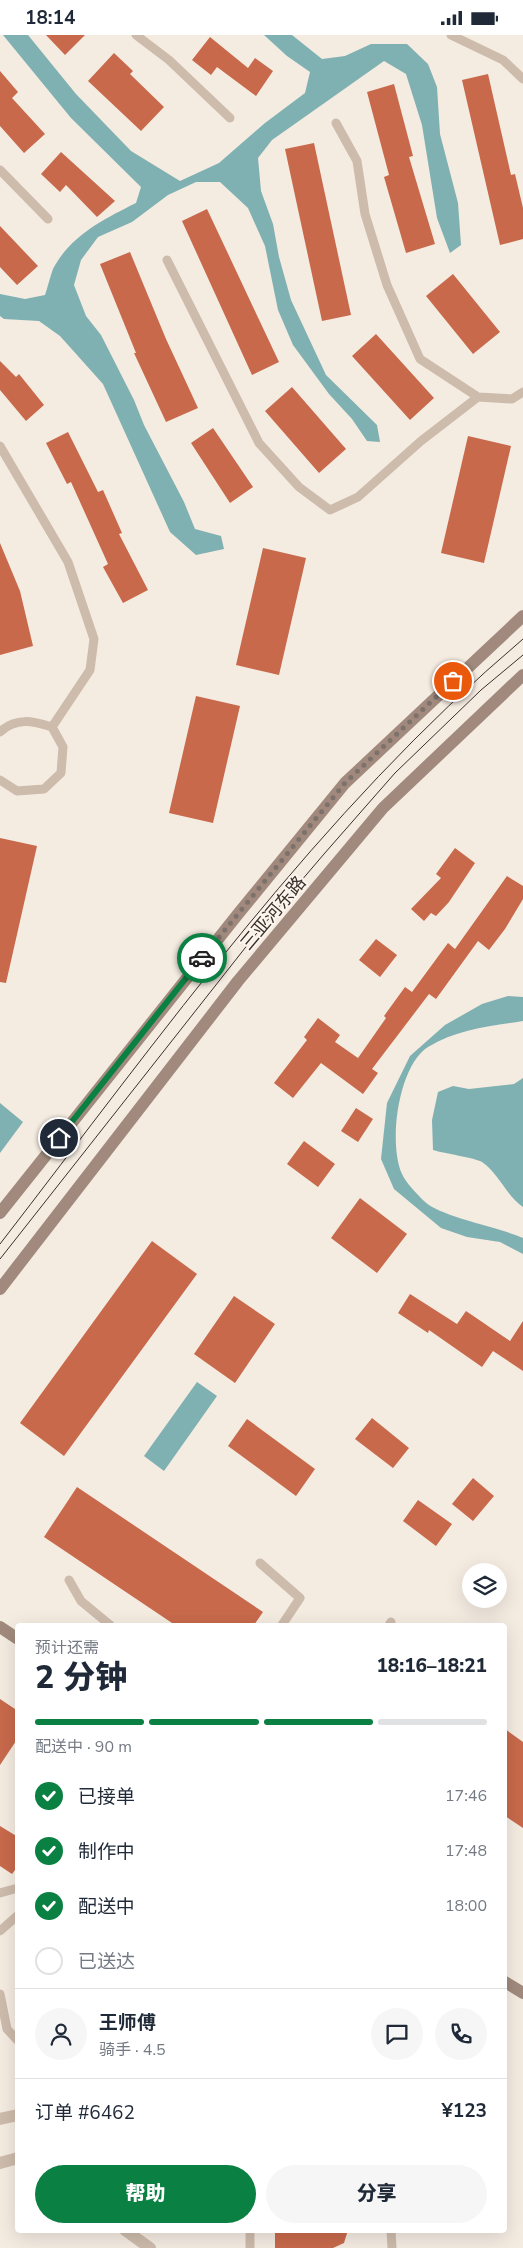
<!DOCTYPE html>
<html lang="zh">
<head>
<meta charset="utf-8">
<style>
	body { margin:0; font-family:"Nunito Sans","Noto Sans SC",sans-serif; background:#f6f6f7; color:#1f2937; height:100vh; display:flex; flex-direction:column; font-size:19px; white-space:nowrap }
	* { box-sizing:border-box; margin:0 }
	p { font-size:16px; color:#747a83 }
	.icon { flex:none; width:28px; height:28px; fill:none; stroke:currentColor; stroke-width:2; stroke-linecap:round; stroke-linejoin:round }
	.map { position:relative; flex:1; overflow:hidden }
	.drawer { position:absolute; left:15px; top:1588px; width:492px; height:610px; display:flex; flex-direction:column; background:#fff; border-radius:5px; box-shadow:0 5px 20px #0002 }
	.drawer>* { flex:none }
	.buttons { position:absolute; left:462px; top:1528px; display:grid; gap:10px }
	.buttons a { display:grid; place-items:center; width:45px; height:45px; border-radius:50%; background:#fff; box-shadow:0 5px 20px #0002; font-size:25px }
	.pin { position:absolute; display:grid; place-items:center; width:42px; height:42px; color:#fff; margin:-21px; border:2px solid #fff; border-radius:50%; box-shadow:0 1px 5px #0007 }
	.courier { position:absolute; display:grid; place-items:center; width:50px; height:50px; margin:-25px; border:4px solid #0b8043; border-radius:50%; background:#fff; color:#222; box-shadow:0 1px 6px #0007 }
	.overview em { font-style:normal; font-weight:800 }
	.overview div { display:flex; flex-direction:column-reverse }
	.overview { display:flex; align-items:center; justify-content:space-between; height:85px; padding:0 20px }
	h1 { font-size:32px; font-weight:800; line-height:38px }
	.bar { display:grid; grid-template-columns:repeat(4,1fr); gap:8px 5px; align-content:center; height:60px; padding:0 20px }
	.bar i { height:6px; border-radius:4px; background:#e0e1e3 }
	.bar .current { background:#0b8043 }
	.bar p { grid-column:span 4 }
	.line { display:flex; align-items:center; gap:12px; padding:0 20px; border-top:1px solid #e0e1e3 }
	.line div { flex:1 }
	.round { display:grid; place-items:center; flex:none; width:52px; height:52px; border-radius:26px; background:#f6f6f7 }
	ol { padding:0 20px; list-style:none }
	li { display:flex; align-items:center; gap:15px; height:55px }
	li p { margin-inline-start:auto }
	li .icon { padding:5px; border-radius:50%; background:#0b8043; color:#fff; stroke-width:4 }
	li:last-child { color:#747a83 }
	li i { width:28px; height:28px; border:2px solid #e0e1e3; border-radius:50% }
	.action { display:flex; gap:10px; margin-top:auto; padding:10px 20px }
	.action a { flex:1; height:58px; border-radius:30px; background:#0b8043; color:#fff; font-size:20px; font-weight:800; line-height:58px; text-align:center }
	.action a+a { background:#f6f6f7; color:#1f2937 }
	.status { display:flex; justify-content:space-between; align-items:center; height:35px; padding:0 25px; background:#fff; direction:ltr }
	.status svg { height:14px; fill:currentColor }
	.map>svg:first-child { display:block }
	.water { fill:#7fb0b2 }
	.building { fill:#c8694b }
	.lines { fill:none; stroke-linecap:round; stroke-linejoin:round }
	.lane { stroke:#cdbbac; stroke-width:9 }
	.street { stroke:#cdbbac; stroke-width:12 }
	.secondary { stroke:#a18a7d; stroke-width:12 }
	.tram { stroke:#3b302b; stroke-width:1 }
	.done { stroke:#7c716b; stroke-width:5; stroke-dasharray:0 9 }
	.route { stroke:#0b8043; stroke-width:6 }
	.labels { text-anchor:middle; stroke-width:4; stroke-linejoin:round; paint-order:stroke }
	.street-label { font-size:18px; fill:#3b302b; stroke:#fbf5ee }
</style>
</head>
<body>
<div class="status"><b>18:14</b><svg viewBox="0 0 49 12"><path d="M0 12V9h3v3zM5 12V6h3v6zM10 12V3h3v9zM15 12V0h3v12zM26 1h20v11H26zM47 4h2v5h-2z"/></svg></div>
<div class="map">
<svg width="523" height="2213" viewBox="0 0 523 2213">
	<rect width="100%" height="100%" fill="#f4ebe1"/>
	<path class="water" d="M3 0H28L76 59 131 116 180 146 219 128 265 88 305 58 310 37 287 21 264 0H292L322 24 345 21 371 9H407L428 29 437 52 440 99 458 168 461 210 450 218 437 183 422 90 406 39 384 26 272 105 258 123 261 156 273 189 279 222 291 265 326 340 377 390 380 407 367 406 352 384 329 359 293 310 278 275 265 211 248 173 220 147H196L168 160 132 187 98 202 81 225 74 250 86 281 101 300 134 365 144 390 184 467 195 494 221 501 224 514 196 520 170 497 103 349 60 301 39 286 4 284 0 281V259L25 264 45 260C48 251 50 242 53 234 70 201 104 184 136 168L141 152 71 83Z
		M508 961 523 962V986C491 991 457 994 428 1012 398 1031 388 1109 402 1139 406 1148 417 1159 424 1166 440 1182 499 1192 523 1203V1219L500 1207 467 1202 441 1193 394 1154 381 1124 387 1068 410 1021 445 990 482 969Z
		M523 1043V1172C506 1160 499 1139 482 1127 476 1123 442 1118 433 1115L432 1085 438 1057 453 1051 469 1054 514 1049Z
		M0 1068 23 1087 0 1118Z
		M197 1347 217 1361 164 1436 144 1421Z"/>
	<path class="building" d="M46 0H85L65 20Z
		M210 2 248 33 255 23 273 36 256 61 217 32 211 40 192 25Z
		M114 18 133 36 130 39 164 72 141 96 88 46Z
		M0 36 18 57 12 63 45 99 24 118 0 91Z
		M488 39 511 140 515 139 523 173V204L500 210 462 45Z
		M394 49 413 121 409 122 435 209 406 218 384 142 389 140 367 57Z
		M314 108 351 280 322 286 285 114Z
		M61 117 115 166 97 182 66 150 60 157 41 139Z
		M207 174 279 327 252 340 182 186Z
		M0 191 38 231 17 250 0 232Z
		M130 217 166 304 198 373 166 387 134 318H136L100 229Z
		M453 239 500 297 473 319 426 261Z
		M376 299 434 363 410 385 352 321Z
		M0 326 16 342 19 339 44 370 26 386 0 355Z
		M292 352 346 414 319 438 265 376Z
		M213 393 253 452 230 468 191 408Z
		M68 397 98 457 103 455 122 498 119 499 148 555 123 568 103 532 108 529 71 447 67 449 46 408Z
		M468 401 511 411 484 528 441 518Z
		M0 508 20 556 33 611 0 620Z
		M263 513 306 523 279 640 236 630Z
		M196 661 240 671 213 788 169 778Z
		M0 803 37 811 6 948 0 947Z
		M455 813 475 828 449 867 436 881 431 878 424 886 411 874 441 843 436 839Z
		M507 841 523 851V864L505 894 489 915 478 906 436 964 429 959 372 1034 378 1038 363 1059 321 1028 293 1063 274 1048 307 1005 304 1002 318 983 340 1000 335 1007 358 1023 386 983 384 981 405 952 412 957 448 908 455 914Z
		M376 904 397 920 380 942 359 925Z
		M356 1073 373 1084 358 1107 341 1096Z
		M304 1106 335 1129 318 1152 287 1129Z
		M360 1163 407 1199 377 1238 331 1203Z
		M152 1206 197 1239 64 1421 20 1388Z
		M410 1259 457 1289 466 1276 510 1306 523 1286V1336L493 1316 482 1332 429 1295 428 1298 398 1278Z
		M234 1261 275 1289 235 1348 194 1319Z
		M372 1383 409 1413 393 1433 355 1404Z
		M247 1384 315 1434 296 1461 228 1411Z
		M473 1443 494 1461 473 1486 452 1469Z
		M77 1452 263 1577 254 1590H175L44 1502Z
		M418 1465 452 1489 436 1511 403 1486Z
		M0 1664 18 1676V1703L0 1730Z
		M505 1694 523 1707V1793L505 1781Z
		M0 1791 18 1802V1831L12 1839 0 1831Z
		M275 2195H348L344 2208 333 2213H275Z"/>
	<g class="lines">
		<path class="lane" d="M136 0 169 25 230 83
			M451 0 503 25 523 44
			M336 88 357 126 365 179 387 250 420 324 478 362 512 364 523 357
			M0 135 48 184
			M167 225 259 408 299 452 330 475 358 462 421 406 478 362
			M0 411 68 527 94 604 90 635 52 692C33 686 16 682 0 697
			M0 745 17 756 44 754 61 738 63 712 52 692
			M260 1528 300 1563 282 1590
			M69 1545 81 1566 110 1590
			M389 1590 391 1587
			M0 1858 18 1853
			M0 1896 18 1880
			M0 1959 7 1994 18 2006
			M250 2195V2213
			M391 2195 392 2213"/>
		<path class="street" d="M0 2084 18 2080
			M0 2128 18 2123
			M125 2195 150 2213"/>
		<path class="secondary" d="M0 1178 238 879 345 748 523 581
			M0 1254 238 946 383 773 523 640
			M0 1592 18 1604
			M505 1947 523 1958"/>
		<path class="tram" d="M0 1209C163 998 319 777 523 604
			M0 1224 260 894 324 819 395 738 481 655 523 620"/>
	</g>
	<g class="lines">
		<path class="done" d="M202 923 345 748 453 646"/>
		<path class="route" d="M59 1103 202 923"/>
	</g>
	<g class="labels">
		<g class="street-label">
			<text transform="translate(273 878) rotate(-50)" y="6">三亚河东路</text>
		</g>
	</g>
</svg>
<div class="buttons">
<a><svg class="icon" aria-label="layers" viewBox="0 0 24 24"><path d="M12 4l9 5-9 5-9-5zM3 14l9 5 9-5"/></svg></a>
</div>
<div class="pin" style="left:453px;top:646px;background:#ea580c"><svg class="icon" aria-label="bag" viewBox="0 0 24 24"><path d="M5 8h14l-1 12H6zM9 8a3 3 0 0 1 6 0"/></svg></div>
<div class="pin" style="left:59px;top:1103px;background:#1f2937"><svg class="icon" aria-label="home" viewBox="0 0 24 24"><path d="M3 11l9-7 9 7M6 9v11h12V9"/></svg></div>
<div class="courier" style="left:202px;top:923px"><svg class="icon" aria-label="car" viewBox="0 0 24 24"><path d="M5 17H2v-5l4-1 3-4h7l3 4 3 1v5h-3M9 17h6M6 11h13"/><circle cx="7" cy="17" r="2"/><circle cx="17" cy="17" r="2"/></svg></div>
<section class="drawer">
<div class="overview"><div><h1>2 分钟</h1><p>预计还需</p></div><em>18:16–18:21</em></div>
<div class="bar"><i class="current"></i><i class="current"></i><i class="current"></i><i></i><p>配送中 · 90 m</p></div>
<ol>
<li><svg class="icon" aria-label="check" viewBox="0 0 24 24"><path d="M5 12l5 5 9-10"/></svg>已接单<p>17:46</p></li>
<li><svg class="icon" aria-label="check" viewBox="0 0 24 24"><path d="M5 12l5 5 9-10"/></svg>制作中<p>17:48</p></li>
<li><svg class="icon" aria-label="check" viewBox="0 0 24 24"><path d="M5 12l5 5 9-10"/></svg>配送中<p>18:00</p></li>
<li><i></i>已送达</li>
</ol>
<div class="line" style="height:90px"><a class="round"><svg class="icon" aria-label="person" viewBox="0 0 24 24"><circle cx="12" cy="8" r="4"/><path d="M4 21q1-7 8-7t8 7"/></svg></a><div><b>王师傅</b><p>骑手 · 4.5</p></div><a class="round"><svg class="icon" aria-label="chat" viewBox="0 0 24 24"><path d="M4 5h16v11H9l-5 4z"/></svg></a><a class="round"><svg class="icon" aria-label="phone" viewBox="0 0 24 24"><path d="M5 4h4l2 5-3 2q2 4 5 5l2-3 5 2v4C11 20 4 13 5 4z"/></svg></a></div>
<div class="line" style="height:65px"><div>订单 #6462</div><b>¥123</b></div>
<div class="action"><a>帮助</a><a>分享</a></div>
</section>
</div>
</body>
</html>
